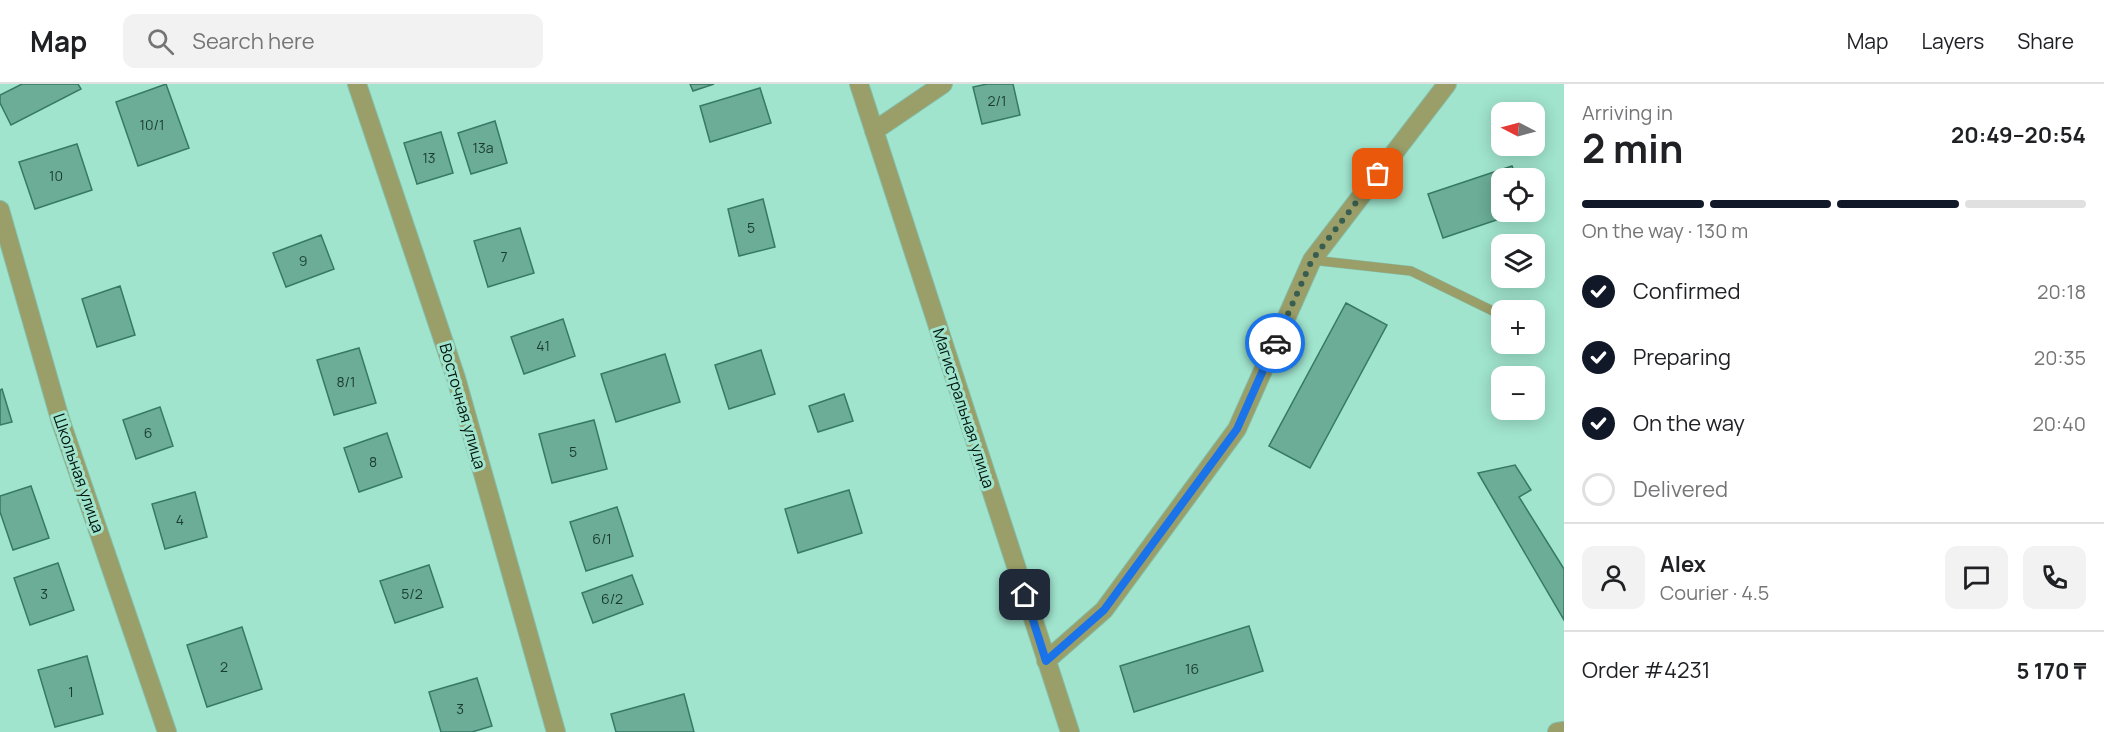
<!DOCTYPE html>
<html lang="en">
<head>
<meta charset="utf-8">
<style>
	body { margin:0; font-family:Manrope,sans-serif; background:#f2f2f2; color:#202124; height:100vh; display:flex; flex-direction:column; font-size:22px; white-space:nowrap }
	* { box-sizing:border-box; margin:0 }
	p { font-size:20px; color:#757577 }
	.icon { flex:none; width:33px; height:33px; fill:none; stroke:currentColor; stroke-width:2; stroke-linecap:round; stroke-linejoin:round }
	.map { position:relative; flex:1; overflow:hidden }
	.panel { display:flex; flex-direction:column; background:#fff; width:540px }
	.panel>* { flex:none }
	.needle { width:39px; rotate:276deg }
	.tools { position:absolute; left:1491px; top:18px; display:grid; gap:12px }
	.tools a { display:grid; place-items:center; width:54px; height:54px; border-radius:12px; background:#fff; box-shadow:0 3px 15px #0003; font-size:30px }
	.pin { position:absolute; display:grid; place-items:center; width:51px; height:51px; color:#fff; margin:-26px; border-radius:12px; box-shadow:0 3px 9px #0006 }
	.courier { position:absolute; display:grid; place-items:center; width:60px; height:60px; margin:-30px; border:4px solid #1a73e8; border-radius:50%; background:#fff; color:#222; box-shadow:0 2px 8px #0007 }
	.head em { font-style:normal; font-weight:700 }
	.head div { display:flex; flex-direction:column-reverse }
	.head { display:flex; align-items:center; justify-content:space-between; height:102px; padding:0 18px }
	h1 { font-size:39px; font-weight:700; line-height:45px }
	.bar { display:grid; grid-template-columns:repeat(4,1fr); gap:9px 6px; align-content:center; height:72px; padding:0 18px }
	.bar i { height:8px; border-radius:4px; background:#e0e0e0 }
	.bar .on { background:#111827 }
	.bar p { grid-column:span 4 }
	.line { display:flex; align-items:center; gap:15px; padding:0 18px; border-top:2px solid #e0e0e0 }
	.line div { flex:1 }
	.round { display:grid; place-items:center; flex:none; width:63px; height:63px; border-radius:12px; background:#f2f2f2 }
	ol { padding:0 18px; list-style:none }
	li { display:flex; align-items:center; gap:18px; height:66px }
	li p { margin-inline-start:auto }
	li .icon { padding:6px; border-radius:50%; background:#111827; color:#fff; stroke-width:4 }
	li:last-child { color:#757577 }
	li i { width:33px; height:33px; border:3px solid #e0e0e0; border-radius:50% }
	header { display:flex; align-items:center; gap:36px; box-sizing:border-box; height:84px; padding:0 30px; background:#fff; border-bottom:2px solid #e0e0e0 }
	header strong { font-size:28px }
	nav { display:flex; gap:33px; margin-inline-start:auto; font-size:21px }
	.search { width:420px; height:54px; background:#f2f2f2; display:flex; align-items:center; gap:15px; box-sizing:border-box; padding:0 21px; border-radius:12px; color:#757577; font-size:22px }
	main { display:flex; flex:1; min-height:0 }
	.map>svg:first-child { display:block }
	.building { fill:#6bad97; stroke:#367965; stroke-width:1.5 }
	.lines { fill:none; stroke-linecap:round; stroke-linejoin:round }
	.service-casing { stroke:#83bfab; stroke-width:10 }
	.minor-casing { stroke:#83bfab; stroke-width:20 }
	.service { stroke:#9a9e68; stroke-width:9 }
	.minor { stroke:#9a9e68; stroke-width:18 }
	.done { stroke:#385d51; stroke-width:6; stroke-dasharray:0 10.8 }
	.route { stroke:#1a73e8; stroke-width:8 }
	.labels { text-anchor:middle; stroke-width:6; stroke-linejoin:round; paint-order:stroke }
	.number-label { font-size:14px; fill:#1b3b30 }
	.street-label { font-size:16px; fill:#00150e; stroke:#a0e4cd }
</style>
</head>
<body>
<header>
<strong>Map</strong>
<div class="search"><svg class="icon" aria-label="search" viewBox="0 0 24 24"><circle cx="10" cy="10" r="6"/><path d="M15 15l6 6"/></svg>Search here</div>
<nav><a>Map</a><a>Layers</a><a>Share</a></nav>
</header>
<main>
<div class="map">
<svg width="1564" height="648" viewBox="0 0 1564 648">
	<rect width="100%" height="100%" fill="#a0e4cd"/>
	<path class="building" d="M22 0H78L81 5 11 41 0 19V11Z
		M166 0 189 64 138 82 116 18Z
		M690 0H714L693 7Z
		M987 0H1013L1020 31 982 40 973 3Z
		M760 4 771 39 710 58 700 22Z
		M495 37 507 79 471 90 458 49Z
		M441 48 453 89 417 100 404 59Z
		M77 60 92 106 35 125 19 78Z
		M1512 82 1517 94H1502V128H1520L1443 154 1428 110Z
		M763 115 775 163 739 172 728 125Z
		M520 144 534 189 488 203 474 157Z
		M321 151 334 185 286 203 273 169Z
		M120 202 135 251 97 263 82 215Z
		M1346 219 1387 241 1310 384 1269 362Z
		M563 235 575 272 524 290 511 253Z
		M359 264 376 319 334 331 317 276Z
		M761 266 775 310 729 325 715 281Z
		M665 270 680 318 616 338 601 290Z
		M2 305 12 338 0 341V306Z
		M844 310 853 337 818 348 809 322Z
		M160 323 173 362 136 375 123 336Z
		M594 336 607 385 552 399 539 350Z
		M387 349 402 393 359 408 344 364Z
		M1515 381 1531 406 1519 413 1564 485V536L1478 389Z
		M31 402 49 454 13 466 0 428V412Z
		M849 406 862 449 798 469 785 425Z
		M195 408 207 453 165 465 152 420Z
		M617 423 633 472 586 487 570 438Z
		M58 479 74 526 30 541 14 494Z
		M429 481 443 523 395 539 380 497Z
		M632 491 643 520 593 539 582 509Z
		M1249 542 1263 587 1134 628 1120 582Z
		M242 543 262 605 207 623 187 561Z
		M87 572 103 630 55 643 38 586Z
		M477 594 492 642 472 648H441L429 608Z
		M684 610 694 648H616L611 630Z"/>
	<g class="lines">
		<g class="service-casing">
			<path id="service" d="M1312 176 1411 187 1501 231"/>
		</g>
		<g class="minor-casing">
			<path id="minor" d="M357 0 456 294 556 648
				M859 0 1070 648
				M874 47 943 0
				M0 126 60 335 167 648
				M1046 577 1104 526 1237 345 1312 176 1447 0
				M1557 648 1564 647"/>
		</g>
		<use href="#service" class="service"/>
		<use href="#minor" class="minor"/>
	</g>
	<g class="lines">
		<path class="done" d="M1275 259 1312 176 1378 90"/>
		<path class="route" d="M1025 511 1046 577 1104 526 1237 345 1275 259"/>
	</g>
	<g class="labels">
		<g class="number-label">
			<text x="997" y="22">2/1</text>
			<text x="152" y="46">10/1</text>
			<text x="483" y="69">13а</text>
			<text x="429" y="79">13</text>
			<text x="56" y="97">10</text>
			<text x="751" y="149">5</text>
			<text x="504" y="178">7</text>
			<text x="303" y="182">9</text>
			<text x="543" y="267">41</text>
			<text x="346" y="303">8/1</text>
			<text x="148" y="354">6</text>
			<text x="573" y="373">5</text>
			<text x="373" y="383">8</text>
			<text x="180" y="441">4</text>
			<text x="602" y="460">6/1</text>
			<text x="44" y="515">3</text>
			<text x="412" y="515">5/2</text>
			<text x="612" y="520">6/2</text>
			<text x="224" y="588">2</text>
			<text x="1192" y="590">16</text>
			<text x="71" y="613">1</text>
			<text x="460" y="630">3</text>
		</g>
		<g class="street-label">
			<text transform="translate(463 322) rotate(74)" y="6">Восточная улица</text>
			<text transform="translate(964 324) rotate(72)" y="6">Магистральная улица</text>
			<text transform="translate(79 389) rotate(71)" y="6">Школьная улица</text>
		</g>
	</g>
</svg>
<div class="tools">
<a><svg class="needle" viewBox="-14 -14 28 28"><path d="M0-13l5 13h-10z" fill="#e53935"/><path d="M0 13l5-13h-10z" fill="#757577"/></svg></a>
<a><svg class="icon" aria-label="locate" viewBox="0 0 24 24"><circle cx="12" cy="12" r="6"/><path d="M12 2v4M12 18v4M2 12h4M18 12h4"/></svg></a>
<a><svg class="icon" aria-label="layers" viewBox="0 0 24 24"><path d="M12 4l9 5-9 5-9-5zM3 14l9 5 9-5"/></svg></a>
<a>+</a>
<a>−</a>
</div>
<div class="pin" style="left:1378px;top:90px;background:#ea580c"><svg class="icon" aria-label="bag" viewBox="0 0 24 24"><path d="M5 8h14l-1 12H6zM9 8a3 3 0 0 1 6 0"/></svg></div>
<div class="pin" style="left:1025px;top:511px;background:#1f2937"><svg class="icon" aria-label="home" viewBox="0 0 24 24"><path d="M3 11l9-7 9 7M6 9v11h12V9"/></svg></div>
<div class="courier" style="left:1275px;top:259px"><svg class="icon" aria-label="car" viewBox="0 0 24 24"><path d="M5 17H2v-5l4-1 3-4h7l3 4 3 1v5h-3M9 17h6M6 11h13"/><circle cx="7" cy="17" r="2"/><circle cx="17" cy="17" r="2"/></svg></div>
</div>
<section class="panel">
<div class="head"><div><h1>2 min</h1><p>Arriving in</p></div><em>20:49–20:54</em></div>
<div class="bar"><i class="on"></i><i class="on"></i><i class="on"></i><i></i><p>On the way · 130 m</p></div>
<ol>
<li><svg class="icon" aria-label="check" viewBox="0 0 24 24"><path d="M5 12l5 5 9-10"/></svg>Confirmed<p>20:18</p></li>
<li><svg class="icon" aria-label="check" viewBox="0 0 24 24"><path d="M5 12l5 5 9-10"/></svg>Preparing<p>20:35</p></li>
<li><svg class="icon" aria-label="check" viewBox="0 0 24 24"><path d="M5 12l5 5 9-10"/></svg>On the way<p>20:40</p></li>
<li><i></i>Delivered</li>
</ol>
<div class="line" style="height:108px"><a class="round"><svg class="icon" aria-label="person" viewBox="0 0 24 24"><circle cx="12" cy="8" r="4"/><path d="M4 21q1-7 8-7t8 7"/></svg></a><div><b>Alex</b><p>Courier · 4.5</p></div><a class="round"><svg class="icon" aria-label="chat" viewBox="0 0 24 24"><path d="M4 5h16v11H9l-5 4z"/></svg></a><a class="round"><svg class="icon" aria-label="phone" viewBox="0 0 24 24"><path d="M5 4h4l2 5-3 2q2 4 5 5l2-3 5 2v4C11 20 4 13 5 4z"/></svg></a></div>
<div class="line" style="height:78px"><div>Order #4231</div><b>5 170 ₸</b></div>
</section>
</main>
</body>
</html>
